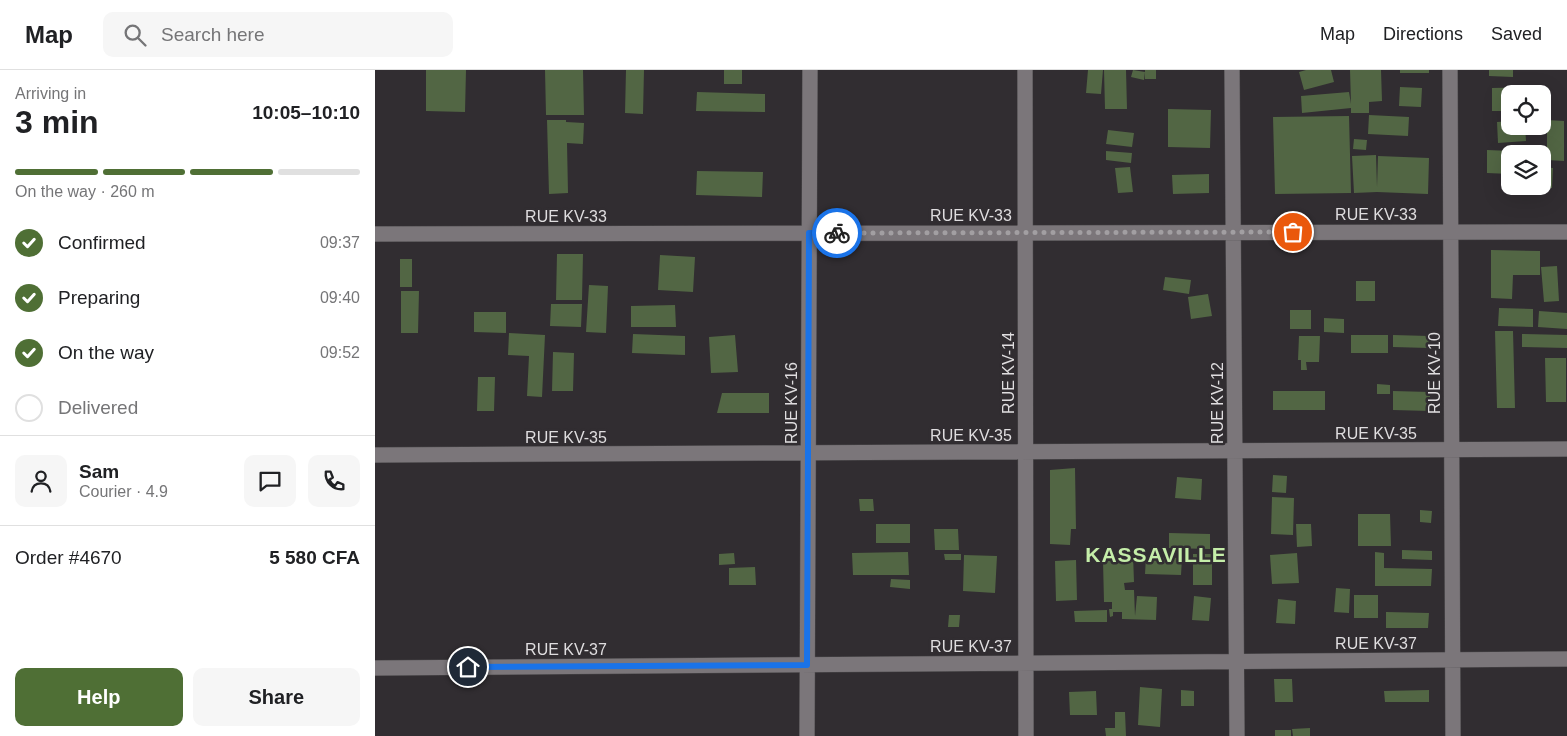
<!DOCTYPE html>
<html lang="en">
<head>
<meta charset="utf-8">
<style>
	body { margin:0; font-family:Arial,sans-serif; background:#f6f6f6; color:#202124; height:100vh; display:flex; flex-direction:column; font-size:19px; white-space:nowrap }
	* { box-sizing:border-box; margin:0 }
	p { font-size:16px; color:#757577 }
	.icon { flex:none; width:28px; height:28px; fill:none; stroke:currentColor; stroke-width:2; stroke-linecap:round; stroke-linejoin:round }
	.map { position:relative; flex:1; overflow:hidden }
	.drawer { display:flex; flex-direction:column; background:#fff; width:375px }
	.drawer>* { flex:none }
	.controls { position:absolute; left:1126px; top:15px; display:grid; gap:10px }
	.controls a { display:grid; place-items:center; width:50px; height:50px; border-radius:10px; background:#fff; box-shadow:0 5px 20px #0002; font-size:25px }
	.pin { position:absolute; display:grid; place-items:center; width:42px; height:42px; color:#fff; margin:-21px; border:2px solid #fff; border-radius:50%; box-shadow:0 1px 5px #0007 }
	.courier { position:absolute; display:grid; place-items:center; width:50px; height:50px; margin:-25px; border:4px solid #1a73e8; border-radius:50%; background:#fff; color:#222; box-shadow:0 1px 6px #0007 }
	.headline em { font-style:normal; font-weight:800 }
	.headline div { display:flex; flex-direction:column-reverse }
	.headline { display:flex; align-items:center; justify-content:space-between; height:85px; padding:0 15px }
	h1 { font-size:32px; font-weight:800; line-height:38px }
	.bar { display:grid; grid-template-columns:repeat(4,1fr); gap:8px 5px; align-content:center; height:60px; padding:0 15px }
	.bar i { height:6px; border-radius:4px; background:#e0e0e0 }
	.bar .current { background:#4f6f35 }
	.bar p { grid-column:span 4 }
	.line { display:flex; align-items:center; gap:12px; padding:0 15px; border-top:1px solid #e0e0e0 }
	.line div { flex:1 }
	.round { display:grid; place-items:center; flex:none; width:52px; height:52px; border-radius:10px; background:#f6f6f6 }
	ol { padding:0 15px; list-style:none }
	li { display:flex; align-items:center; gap:15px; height:55px }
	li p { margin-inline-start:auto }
	li .icon { padding:5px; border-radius:50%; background:#4f6f35; color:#fff; stroke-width:4 }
	li:last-child { color:#757577 }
	li i { width:28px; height:28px; border:2px solid #e0e0e0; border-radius:50% }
	.action { display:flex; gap:10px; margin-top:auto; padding:10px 15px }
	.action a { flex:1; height:58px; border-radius:10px; background:#4f6f35; color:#fff; font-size:20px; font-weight:800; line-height:58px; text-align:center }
	.action a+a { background:#f6f6f6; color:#202124 }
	header { display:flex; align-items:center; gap:30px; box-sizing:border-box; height:70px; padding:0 25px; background:#fff; border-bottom:1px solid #e0e0e0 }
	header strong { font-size:24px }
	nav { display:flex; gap:28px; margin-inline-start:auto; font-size:18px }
	.search { width:350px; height:45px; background:#f6f6f6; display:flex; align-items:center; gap:12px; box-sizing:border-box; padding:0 18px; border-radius:10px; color:#757577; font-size:19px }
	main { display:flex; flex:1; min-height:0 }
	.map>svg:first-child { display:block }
	.building { fill:#526644 }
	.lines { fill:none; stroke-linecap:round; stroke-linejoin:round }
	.minor-casing { stroke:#4c4a4c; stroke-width:16 }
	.minor { stroke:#7b767a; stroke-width:15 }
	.done { stroke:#a29fa2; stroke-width:5; stroke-dasharray:0 9 }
	.route { stroke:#1a73e8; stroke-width:6 }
	.labels { text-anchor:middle; stroke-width:5; stroke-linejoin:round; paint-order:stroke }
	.street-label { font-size:16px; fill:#dfdddf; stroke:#312d31 }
	.district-label { font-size:21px; font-weight:bold; letter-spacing:1px; fill:#c5eea9; stroke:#312d31 }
</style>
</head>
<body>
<header>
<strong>Map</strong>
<div class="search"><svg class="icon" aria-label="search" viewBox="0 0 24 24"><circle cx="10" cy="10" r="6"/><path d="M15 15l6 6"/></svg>Search here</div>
<nav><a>Map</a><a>Directions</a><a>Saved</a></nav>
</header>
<main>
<section class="drawer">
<div class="headline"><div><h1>3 min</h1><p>Arriving in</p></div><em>10:05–10:10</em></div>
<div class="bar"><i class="current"></i><i class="current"></i><i class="current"></i><i></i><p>On the way · 260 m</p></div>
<ol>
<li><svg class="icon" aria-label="check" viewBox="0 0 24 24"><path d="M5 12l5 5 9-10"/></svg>Confirmed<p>09:37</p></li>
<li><svg class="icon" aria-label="check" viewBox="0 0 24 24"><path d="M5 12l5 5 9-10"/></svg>Preparing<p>09:40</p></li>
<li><svg class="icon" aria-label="check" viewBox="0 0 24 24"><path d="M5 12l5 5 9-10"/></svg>On the way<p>09:52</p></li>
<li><i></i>Delivered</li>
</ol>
<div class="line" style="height:90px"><a class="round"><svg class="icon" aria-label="person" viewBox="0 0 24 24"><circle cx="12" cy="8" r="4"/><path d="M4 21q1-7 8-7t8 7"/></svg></a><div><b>Sam</b><p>Courier · 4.9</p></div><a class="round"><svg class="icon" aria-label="chat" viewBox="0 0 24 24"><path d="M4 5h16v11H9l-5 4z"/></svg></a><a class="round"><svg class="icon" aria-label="phone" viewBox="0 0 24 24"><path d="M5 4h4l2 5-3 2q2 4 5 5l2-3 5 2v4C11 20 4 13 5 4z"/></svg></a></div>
<div class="line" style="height:65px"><div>Order #4670</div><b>5 580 CFA</b></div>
<div class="action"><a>Help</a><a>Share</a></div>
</section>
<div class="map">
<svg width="1192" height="666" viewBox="0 0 1192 666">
	<rect width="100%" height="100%" fill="#312d31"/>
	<path class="building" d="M51 0H91L90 42 51 41Z
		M170 0H208L209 45H171Z
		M251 0H269L268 44 250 43Z
		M349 0H367V14H349Z
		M713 0H728L726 24 711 23Z
		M729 0H751L752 39H730Z
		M758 0 770 2 769 10 756 7Z
		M770 0H781V9H770Z
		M931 0H956L959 12 929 20 924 2Z
		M975 0H1006L1007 31 994 32V43H976V38L927 43 926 26 974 22 976 34Z
		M1025 0H1054V3H1025Z
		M1114 0H1138V7L1114 6Z
		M1025 17 1047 18 1046 37 1024 36Z
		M1168 17V24H1135V41H1117V18Z
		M322 22 390 24V42L321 41Z
		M793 39 836 40 835 78 793 77Z
		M994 45 1034 47 1033 66 993 64Z
		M974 46 976 123 900 124 898 47Z
		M172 50H191V52L209 53 208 74 192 73 193 123 174 124Z
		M1172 50 1189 51V91L1172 90Z
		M1135 51V56H1150L1151 71 1123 73 1122 52Z
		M733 60 759 63 757 77 731 74Z
		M979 69 992 70 991 80 978 79Z
		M1112 80 1137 81V84H1135V104L1112 103Z
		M731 81 757 83 756 93 731 90Z
		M1001 85 1002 117 1003 86 1054 88 1053 124 1002 122 979 123 977 86Z
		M755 97 758 122 743 123 740 98Z
		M1168 97 1178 98 1177 118H1168Z
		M322 101 388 102 387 127 321 125Z
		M834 104V123L798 124 797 105Z
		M1116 180 1165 181V205H1138L1137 229 1116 228Z
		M182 184H208L207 230H181Z
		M285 185 320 187 318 222 283 220Z
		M25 189H37V217H25Z
		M1182 196 1184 231 1169 232 1166 197Z
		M790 207 816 210 814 224 788 220Z
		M981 211H1000V231H981Z
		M214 215 233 216 231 263 211 262Z
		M26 221H44L43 263H26Z
		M833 224 837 246 816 249 813 227Z
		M176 234H207L206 257 175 256Z
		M300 235 301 257H256V236Z
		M1124 238 1158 239V257L1123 256Z
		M915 240H936V259H915Z
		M1164 241 1192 243V259L1163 257Z
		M99 242H131V263L99 262Z
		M949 248 969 249V263L949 262Z
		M1120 261H1138L1140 338H1122Z
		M134 263 170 265 167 327 152 326 154 286 133 285Z
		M258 264 310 266V285L257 283Z
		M1147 264 1192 265V278L1147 277Z
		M360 265 363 302 336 303 334 267Z
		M976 265H1013V283H976Z
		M1018 265 1054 266V278L1018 277Z
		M924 266H945L944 292H931L932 300H926V290H923Z
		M178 282 199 283 198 321H177Z
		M1170 288H1191V332H1171Z
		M103 307H120L119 341H102Z
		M1002 314 1015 315V324H1002Z
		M898 321H950V340H898Z
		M1018 321 1055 322V341L1018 340Z
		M347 323H394V343H342Z
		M700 398 701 459H696L695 475 675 474V400Z
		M898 405 912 406 911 423 897 422Z
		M802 407 827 409 826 430 800 428Z
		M897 427 919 428 918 465 896 464Z
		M484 429H498L499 441H485Z
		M1045 440 1057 441 1056 453 1045 452Z
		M983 444H1015L1016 476H983Z
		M501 454H535V473H501Z
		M921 454H936L937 476 922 477Z
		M559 459H583L584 480H560Z
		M794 463 835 464V479L794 478Z
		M1027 480 1057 481V490L1027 489Z
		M533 482 534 505H478L477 483Z
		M1000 482 1009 483V498L1057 499 1056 516H1000Z
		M359 483 360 494 344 495V484Z
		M922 483 924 513 897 514 895 485Z
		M569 484H586V490H570Z
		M752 484H758L759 512 749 513 750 520H759L760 546 762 526 782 527 781 550 747 549V542H738V546L735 547 734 539H737V532H729L728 491H752Z
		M818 484H837V515H818Z
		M589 485 622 486 620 523 588 521Z
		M771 487 807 488 806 505 770 504Z
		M701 490 702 530 681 531 680 491Z
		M380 497 381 515H354V498Z
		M516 509 535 510V519L515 517Z
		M961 518 975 519 974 543 959 542Z
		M979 525H1003V548H979Z
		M819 526 836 528 834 551 817 550Z
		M903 529 921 531 920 554 901 553Z
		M732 540V552H700L699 541Z
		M1011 542 1054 543 1053 558H1011Z
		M574 545H585L584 557H573Z
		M899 609H917L918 632H900Z
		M765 617 787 619 785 657 763 655Z
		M806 620 819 621V636H806Z
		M1054 620V632H1010L1009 621Z
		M721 621 722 645H695L694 622Z
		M740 642H750L751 666H731L730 658H740Z
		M935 658V666H918L917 659Z
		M900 660H916V666H900Z"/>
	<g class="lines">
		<g class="minor-casing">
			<path id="minor" d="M650 0 651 666
				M857 0 862 666
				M1075 0 1078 666
				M0 164 1192 162
				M0 385 1192 379
				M0 598 1192 589
				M432 666 435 0"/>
		</g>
		<use href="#minor" class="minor"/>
	</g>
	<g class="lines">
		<path class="done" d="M462 163 918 162"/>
		<path class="route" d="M93 597 432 595 434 163H462"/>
	</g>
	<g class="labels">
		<g class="street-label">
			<text x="1001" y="150">RUE KV-33</text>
			<text x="596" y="151">RUE KV-33</text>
			<text x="191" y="152">RUE KV-33</text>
			<text transform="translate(633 303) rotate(-90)" y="6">RUE KV-14</text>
			<text transform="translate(1059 303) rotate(-90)" y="6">RUE KV-10</text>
			<text transform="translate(416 333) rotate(-90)" y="6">RUE KV-16</text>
			<text transform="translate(842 333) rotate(-90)" y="6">RUE KV-12</text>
			<text x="1001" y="369">RUE KV-35</text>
			<text x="596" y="371">RUE KV-35</text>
			<text x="191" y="373">RUE KV-35</text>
			<text x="1001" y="579">RUE KV-37</text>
			<text x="596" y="582">RUE KV-37</text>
			<text x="191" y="585">RUE KV-37</text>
		</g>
		<g class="district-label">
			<text x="781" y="492">KASSAVILLE</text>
		</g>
	</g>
</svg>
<div class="controls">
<a><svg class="icon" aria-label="locate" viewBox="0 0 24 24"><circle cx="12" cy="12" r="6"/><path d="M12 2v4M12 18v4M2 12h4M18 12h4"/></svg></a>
<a><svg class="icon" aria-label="layers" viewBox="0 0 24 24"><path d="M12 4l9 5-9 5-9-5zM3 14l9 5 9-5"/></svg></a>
</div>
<div class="pin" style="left:918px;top:162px;background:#ea580c"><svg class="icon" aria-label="bag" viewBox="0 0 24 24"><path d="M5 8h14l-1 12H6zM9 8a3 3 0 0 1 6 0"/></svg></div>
<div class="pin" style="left:93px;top:597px;background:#1f2937"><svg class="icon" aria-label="home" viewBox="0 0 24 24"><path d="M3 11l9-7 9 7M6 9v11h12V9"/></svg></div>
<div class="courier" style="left:462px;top:163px"><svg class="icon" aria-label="bike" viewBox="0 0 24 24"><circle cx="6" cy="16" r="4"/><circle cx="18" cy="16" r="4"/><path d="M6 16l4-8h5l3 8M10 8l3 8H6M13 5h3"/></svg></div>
</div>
</main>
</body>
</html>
